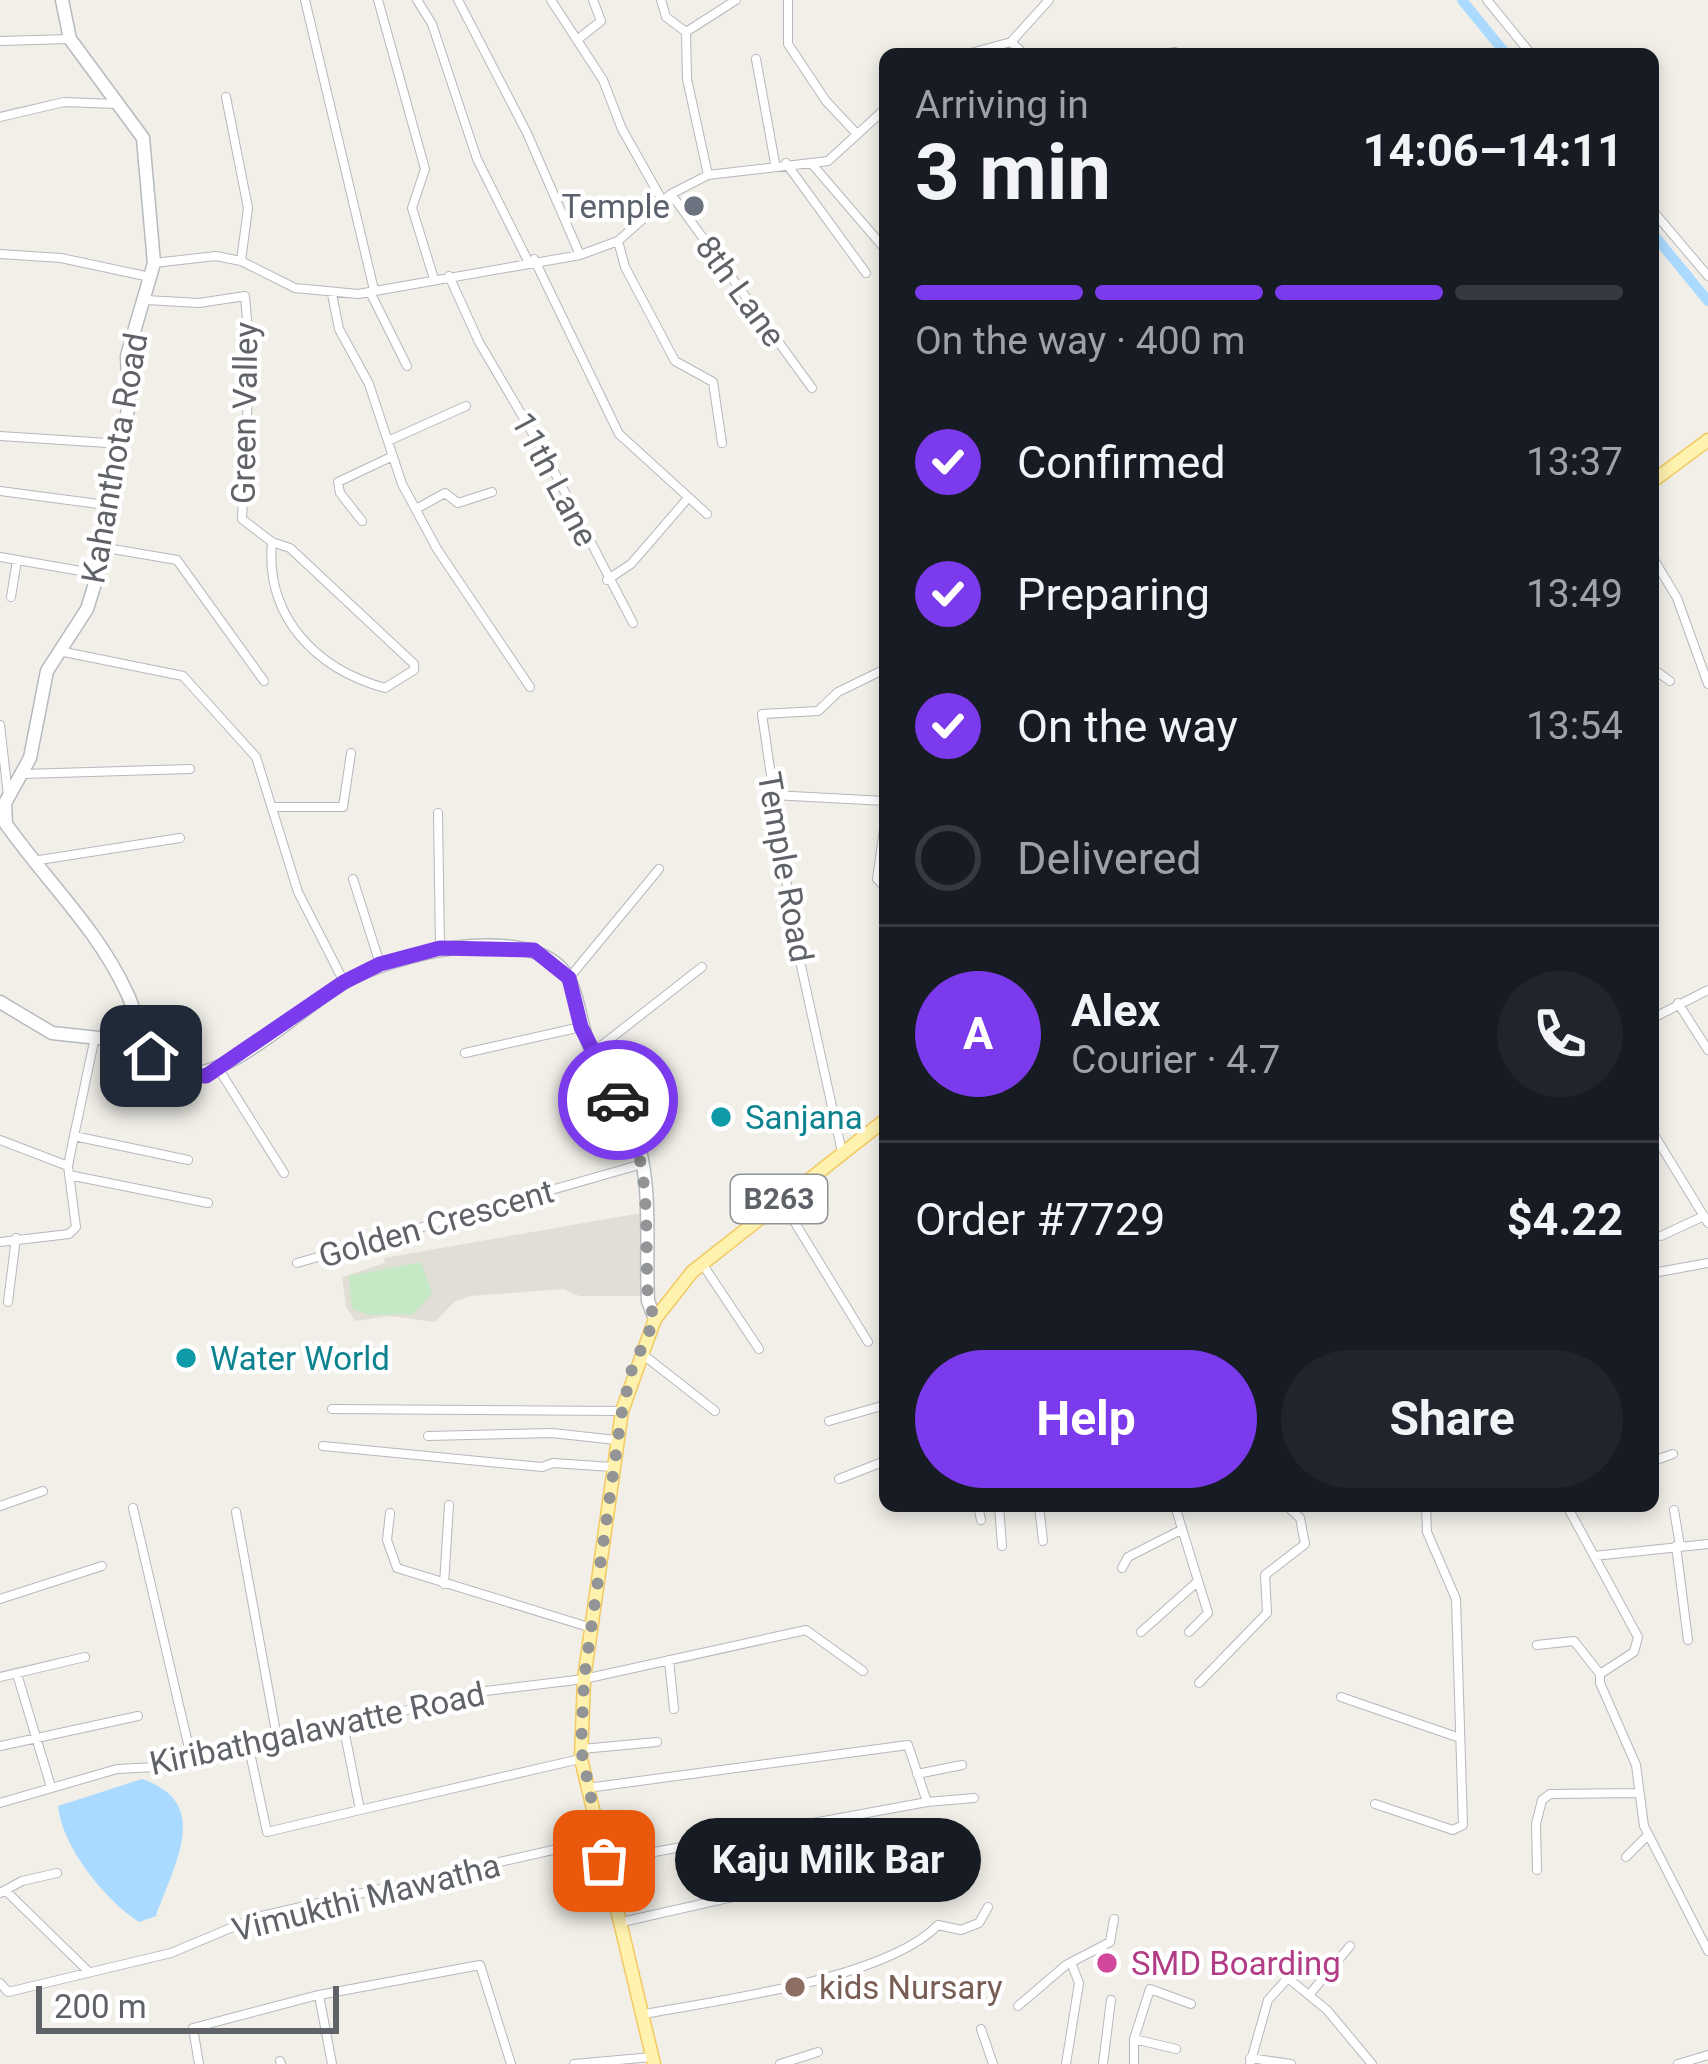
<!DOCTYPE html>
<html lang="en">
<head>
<meta charset="utf-8">
<style>
	body { margin:0; font-family:Roboto,sans-serif; background:#20242c; color:#f1f3f6; height:100vh; display:flex; flex-direction:column; font-size:45px; white-space:nowrap }
	* { box-sizing:border-box; margin:0 }
	p { font-size:39px; color:#9ea1a6 }
	.icon { flex:none; width:66px; height:66px; fill:none; stroke:currentColor; stroke-width:2; stroke-linecap:round; stroke-linejoin:round }
	.map { position:relative; flex:1; overflow:hidden }
	.panel { position:absolute; left:879px; top:48px; width:780px; height:1464px; display:flex; flex-direction:column; background:#171b24; border-radius:18px; box-shadow:0 6px 18px #0003 }
	.panel>* { flex:none }
	.scale { position:absolute; left:36px; bottom:30px; width:303px; box-sizing:border-box; padding-left:12px; border:6px solid #5f6368; border-top:0; font-size:33px; line-height:42px; white-space:nowrap; color:#5f6368; -webkit-text-stroke:9px #fff; paint-order:stroke }
	.pin { position:absolute; display:grid; place-items:center; width:102px; height:102px; color:#fff; margin:-51px; border-radius:24px; box-shadow:0 6px 18px #0006 }
	.courier { position:absolute; display:grid; place-items:center; width:120px; height:120px; margin:-60px; border:9px solid #7c3aed; border-radius:50%; background:#fff; color:#222; box-shadow:0 3px 15px #0007 }
	.bubble { position:absolute; height:84px; border-radius:42px; background:#171b24; box-shadow:0 6px 18px #0003; font-size:39px; font-weight:700; line-height:84px; text-align:center }
	.head em { font-style:normal; font-weight:700 }
	.head div { display:flex; flex-direction:column-reverse }
	.head { display:flex; align-items:center; justify-content:space-between; height:204px; padding:0 36px }
	h1 { font-size:78px; font-weight:700; line-height:90px }
	.bar { display:grid; grid-template-columns:repeat(4,1fr); gap:18px 12px; align-content:center; height:144px; padding:0 36px }
	.bar i { height:15px; border-radius:9px; background:#363941 }
	.bar .selected { background:#7c3aed }
	.bar p { grid-column:span 4 }
	.line { display:flex; align-items:center; gap:30px; padding:0 36px; border-top:3px solid #363941 }
	.line div { flex:1 }
	.round { display:grid; place-items:center; flex:none; width:126px; height:126px; border-radius:63px; background:#20242c }
	ol { padding:0 36px; list-style:none }
	li { display:flex; align-items:center; gap:36px; height:132px }
	li p { margin-inline-start:auto }
	li .icon { padding:12px; border-radius:50%; background:#7c3aed; color:#fff; stroke-width:4 }
	li:last-child { color:#9ea1a6 }
	li i { width:66px; height:66px; border:6px solid #363941; border-radius:50% }
	.button { display:flex; gap:24px; margin-top:auto; padding:24px 36px }
	.button a { flex:1; height:138px; border-radius:72px; background:#7c3aed; color:#fff; font-size:48px; font-weight:700; line-height:138px; text-align:center }
	.button a+a { background:#20242c; color:#f1f3f6 }
	.map>svg:first-child { display:block }
	.education { fill:#e1ded6 }
	.green { fill:#c5e8c5 }
	.water { fill:#aadaff }
	.lines { fill:none; stroke-linecap:round; stroke-linejoin:round }
	.canal { stroke:#aadaff; stroke-width:10 }
	.street-casing { stroke:#b5b8bc; stroke-width:10 }
	.secondary-casing { stroke:#b6babf; stroke-width:15 }
	.primary-casing { stroke:#f2c960; stroke-width:15 }
	.street { stroke:#fff; stroke-width:8 }
	.secondary { stroke:#fff; stroke-width:12 }
	.primary { stroke:#fff2af; stroke-width:12 }
	.done { stroke:#929495; stroke-width:12; stroke-dasharray:0 21.6 }
	.route { stroke:#7c3aed; stroke-width:15 }
	.worship-dot { fill:#6b7280; stroke:#fff; stroke-width:4.5 }
	.culture-dot { fill:#0f9aa8; stroke:#fff; stroke-width:4.5 }
	.hotel-dot { fill:#d1479c; stroke:#fff; stroke-width:4.5 }
	.education-dot { fill:#8d6e63; stroke:#fff; stroke-width:4.5 }
	.labels { text-anchor:middle; stroke-width:9; stroke-linejoin:round; paint-order:stroke }
	.shield { fill:#fff; stroke:#8f9295; stroke-width:3 }
	.shield-label { font-size:30px; font-weight:bold; fill:#5f6368 }
	.worship-label { font-size:33px; fill:#5b616d; stroke:#fff; text-anchor:end }
	.street-label { font-size:33px; fill:#5f6368; stroke:#fff }
	.culture-label { font-size:33px; fill:#0d838f; stroke:#fff; text-anchor:start }
	.hotel-label { font-size:33px; fill:#b23c85; stroke:#fff; text-anchor:start }
	.education-label { font-size:33px; fill:#785e54; stroke:#fff; text-anchor:start }
</style>
</head>
<body>
<div class="map">
<svg width="1708" height="2064" viewBox="0 0 1708 2064">
	<rect width="100%" height="100%" fill="#f1efe8"/>
	<path class="education" d="M641 1213 642 1296H579L564 1289 470 1296 454 1302 435 1322 389 1316 355 1321 346 1307 342 1277 385 1263 384 1258Z"/>
	<path class="green" d="M421 1262 432 1293 413 1314 369 1315 352 1309 349 1276Z"/>
	<path class="water" d="M142 1779C213 1803 174 1864 156 1916L139 1922C105 1900 62 1847 58 1806Z"/>
	<g class="lines">
		<path class="canal" d="M1462 0 1506 54
			M1653 234 1708 301"/>
		<g class="street-casing">
			<path id="street" d="M305 0 374 290
				M378 0 425 169 412 208 434 279
				M417 0 432 24 477 159 528 261
				M458 0 527 133 580 255
				M551 0 603 80 622 129 662 200
				M661 0 666 17 686 32
				M788 0V44L826 101 856 133
				M1487 0 1531 54
				M577 40 601 21 593 0
				M0 41 70 39
				M1011 42 1049 0
				M967 54 1011 42 1024 54
				M1165 54 1175 52
				M756 59 775 163
				M226 97 248 208 241 261
				M0 117 64 102 116 104
				M786 163 866 273
				M812 164 885 249
				M708 175 687 79 686 32 736 0
				M671 194 812 388
				M1653 211 1708 276
				M618 241 625 267 675 361 713 382 722 443
				M0 254 61 258 150 277
				M534 259 619 434 707 514
				M154 263 216 256 241 261 295 288 358 294 580 255 618 241 671 194 708 175 828 161 885 109
				M449 276 479 342 547 458 633 623
				M370 292 407 366
				M332 294 339 329 369 384 402 484 437 549 530 687
				M146 300 199 303 245 296 250 355 242 519 272 542 290 548 414 664V670L385 688C316 669 265 617 272 542
				M0 436 123 444
				M388 441 466 406
				M0 491 106 505
				M416 509 445 493 458 503 492 492
				M362 521 340 493 338 482 393 456
				M101 547 177 560 264 681
				M0 557 98 574
				M1653 558 1677 598 1708 684
				M607 580 631 564 688 498
				M11 597 17 560
				M59 651 183 676 256 757 298 892 344 982
				M1653 669 1670 681
				M0 725 8 795
				M23 774 190 769
				M773 795 885 801
				M273 807H343L351 753
				M438 813 440 948
				M885 822 877 879 885 887
				M33 861 180 838
				M353 879 380 964
				M569 978 659 869
				M1678 1003 1708 1050
				M1653 1018 1708 990
				M95 1037 74 1136 188 1160
				M465 1053 581 1027
				M592 1053 702 967
				M218 1068 284 1173
				M1653 1133 1708 1223
				M0 1140 68 1166
				M842 1152 794 934 762 714 818 711 838 692 885 669
				M69 1175 208 1203
				M781 1200 868 1342
				M1661 1236 1704 1216
				M0 1242 69 1234 76 1227 68 1166 74 1136
				M297 1263 642 1164
				M703 1265 759 1349
				M1653 1273 1708 1263
				M8 1302 16 1238
				M641 1353 715 1411
				M332 1409 622 1411
				M829 1421 885 1405
				M428 1436 552 1433 616 1440
				M323 1446 542 1467 553 1463 612 1467
				M1653 1461 1673 1454
				M839 1479 885 1461
				M0 1506 43 1491
				M978 1506 981 1520
				M999 1506 1002 1546
				M1039 1506 1043 1541
				M1175 1506 1208 1613 1189 1632
				M1567 1506 1638 1637 1634 1652 1600 1674V1683L1636 1765 1644 1826 1708 1951
				M133 1508 192 1761
				M1674 1510 1680 1546
				M236 1512 278 1743
				M390 1513 387 1540 397 1568 592 1628
				M1676 1546 1688 1640
				M1594 1556 1708 1544
				M1122 1568 1128 1557 1181 1530
				M444 1584 449 1505
				M0 1599 102 1566
				M1141 1632 1196 1583
				M1537 1645 1574 1641 1600 1674
				M669 1660 674 1709
				M17 1674 51 1787
				M0 1677 85 1657
				M1199 1683 1267 1613 1265 1575 1305 1544 1300 1518 1287 1506
				M1341 1697 1457 1737
				M343 1724 360 1810 580 1759
				M0 1746 138 1716
				M249 1748 267 1832 360 1810
				M582 1749 657 1742
				M917 1774 962 1765
				M587 1788 908 1745 927 1802 605 1861
				M927 1802 974 1798
				M0 1803 117 1769 175 1766 278 1743 478 1692 584 1679 806 1630 863 1671
				M1375 1804 1453 1830 1463 1825 1456 1599 1427 1532 1426 1506
				M1626 1857 1648 1835
				M1537 1870 1536 1824 1542 1800 1550 1794 1638 1793
				M7 1892 88 1971
				M0 1893 22 1881 57 1873
				M622 1922 927 1853
				M0 1983 8 1992 171 1953 257 1917 597 1840
				M1309 1995 1350 1946
				M1018 2006 1066 1965 1110 1942 1114 1919
				M644 2014C720 2000 886 1979 938 1925L961 1930 979 1923 988 1907
				M981 2029 993 2064
				M1134 2039 1176 2049
				M1250 2058 1291 2064
				M280 2061 281 2064
				M199 2064 193 2028 318 1995
				M332 2064 319 1995 480 1965 511 2064
				M574 2064 652 2057
				M780 2064 818 2052
				M1066 2064 1079 1983 1072 1965
				M1103 2064 1111 2000
				M1134 2064V2039L1150 1989 1191 2004
				M1250 2064 1268 2000 1288 1978 1327 2010 1372 2064
				M1678 2064 1708 2055"/>
		</g>
		<g class="secondary-casing">
			<path id="secondary" d="M62 0 70 39 143 138 154 263 127 356 129 405 103 519 98 574 87 609 47 671 30 758 5 803 6 824C47 882 97 928 127 993 141 1022 141 1058 172 1074 228 1084 296 1010 345 982 393 954 519 923 562 969 579 987 579 1024 590 1047 602 1075 623 1099 633 1128 654 1182 645 1244 648 1301L655 1319
				M0 1002 52 1033 145 1043"/>
		</g>
		<g class="primary-casing">
			<path id="primary" d="M1653 481 1708 440
				M654 2064 581 1759 584 1679 622 1411 655 1319 692 1272 885 1120"/>
		</g>
		<use href="#street" class="street"/>
		<use href="#secondary" class="secondary"/>
		<use href="#primary" class="primary"/>
	</g>
	<g class="lines">
		<path class="done" d="M604 1861 581 1749 584 1679 622 1411 632 1369 655 1319 648 1301C644 1230 654 1163 618 1100"/>
		<path class="route" d="M151 1056 172 1074 206 1076 344 982 380 964 440 948 534 950 569 978 581 1027 618 1100"/>
	</g>
	<circle class="worship-dot" cx="694" cy="206" r="12"/>
	<g class="culture-dot">
		<circle cx="721" cy="1117" r="12"/>
		<circle cx="186" cy="1358" r="12"/>
	</g>
	<circle class="hotel-dot" cx="1107" cy="1963" r="12"/>
	<circle class="education-dot" cx="795" cy="1987" r="12"/>
	<g class="labels">
		<rect class="shield" x="731" y="1175" width="96" height="48" rx="9"/>
		<g class="shield-label">
			<text x="779" y="1209">B263</text>
		</g>
		<g class="worship-label">
			<text x="670" y="218">Temple</text>
		</g>
		<g class="street-label">
			<text transform="translate(741 291) rotate(54)" y="12">8th Lane</text>
			<text transform="translate(244 413) rotate(-89)" y="12">Green Valley</text>
			<text transform="translate(114 458) rotate(-80)" y="12">Kahanthota Road</text>
			<text transform="translate(555 479) rotate(62)" y="12">11th Lane</text>
			<text transform="translate(786 867) rotate(80)" y="12">Temple Road</text>
			<text transform="translate(436 1223) rotate(-16)" y="12">Golden Crescent</text>
			<text transform="translate(317 1728) rotate(-12)" y="12">Kiribathgalawatte Road</text>
			<text transform="translate(366 1897) rotate(-14)" y="12">Vimukthi Mawatha</text>
		</g>
		<g class="culture-label">
			<text x="745" y="1129">Sanjana</text>
			<text x="210" y="1370">Water World</text>
		</g>
		<g class="hotel-label">
			<text x="1131" y="1975">SMD Boarding</text>
		</g>
		<g class="education-label">
			<text x="819" y="1999">kids Nursary</text>
		</g>
	</g>
</svg>
<div class="scale">200 m</div>
<div class="pin" style="left:604px;top:1861px;background:#ea580c"><svg class="icon" aria-label="bag" viewBox="0 0 24 24"><path d="M5 8h14l-1 12H6zM9 8a3 3 0 0 1 6 0"/></svg></div>
<div class="pin" style="left:151px;top:1056px;background:#1f2937"><svg class="icon" aria-label="home" viewBox="0 0 24 24"><path d="M3 11l9-7 9 7M6 9v11h12V9"/></svg></div>
<div class="courier" style="left:618px;top:1100px"><svg class="icon" aria-label="car" viewBox="0 0 24 24"><path d="M5 17H2v-5l4-1 3-4h7l3 4 3 1v5h-3M9 17h6M6 11h13"/><circle cx="7" cy="17" r="2"/><circle cx="17" cy="17" r="2"/></svg></div>
<div class="bubble" style="left:675px;top:1818px;width:306px">Kaju Milk Bar</div>
<section class="panel">
<div class="head"><div><h1>3 min</h1><p>Arriving in</p></div><em>14:06–14:11</em></div>
<div class="bar"><i class="selected"></i><i class="selected"></i><i class="selected"></i><i></i><p>On the way · 400 m</p></div>
<ol>
<li><svg class="icon" aria-label="check" viewBox="0 0 24 24"><path d="M5 12l5 5 9-10"/></svg>Confirmed<p>13:37</p></li>
<li><svg class="icon" aria-label="check" viewBox="0 0 24 24"><path d="M5 12l5 5 9-10"/></svg>Preparing<p>13:49</p></li>
<li><svg class="icon" aria-label="check" viewBox="0 0 24 24"><path d="M5 12l5 5 9-10"/></svg>On the way<p>13:54</p></li>
<li><i></i>Delivered</li>
</ol>
<div class="line" style="height:216px"><b class="round" style="background:#7c3aed;color:#fff">A</b><div><b>Alex</b><p>Courier · 4.7</p></div><a class="round"><svg class="icon" aria-label="phone" viewBox="0 0 24 24"><path d="M5 4h4l2 5-3 2q2 4 5 5l2-3 5 2v4C11 20 4 13 5 4z"/></svg></a></div>
<div class="line" style="height:156px"><div>Order #7729</div><b>$4.22</b></div>
<div class="button"><a>Help</a><a>Share</a></div>
</section>
</div>
</body>
</html>
